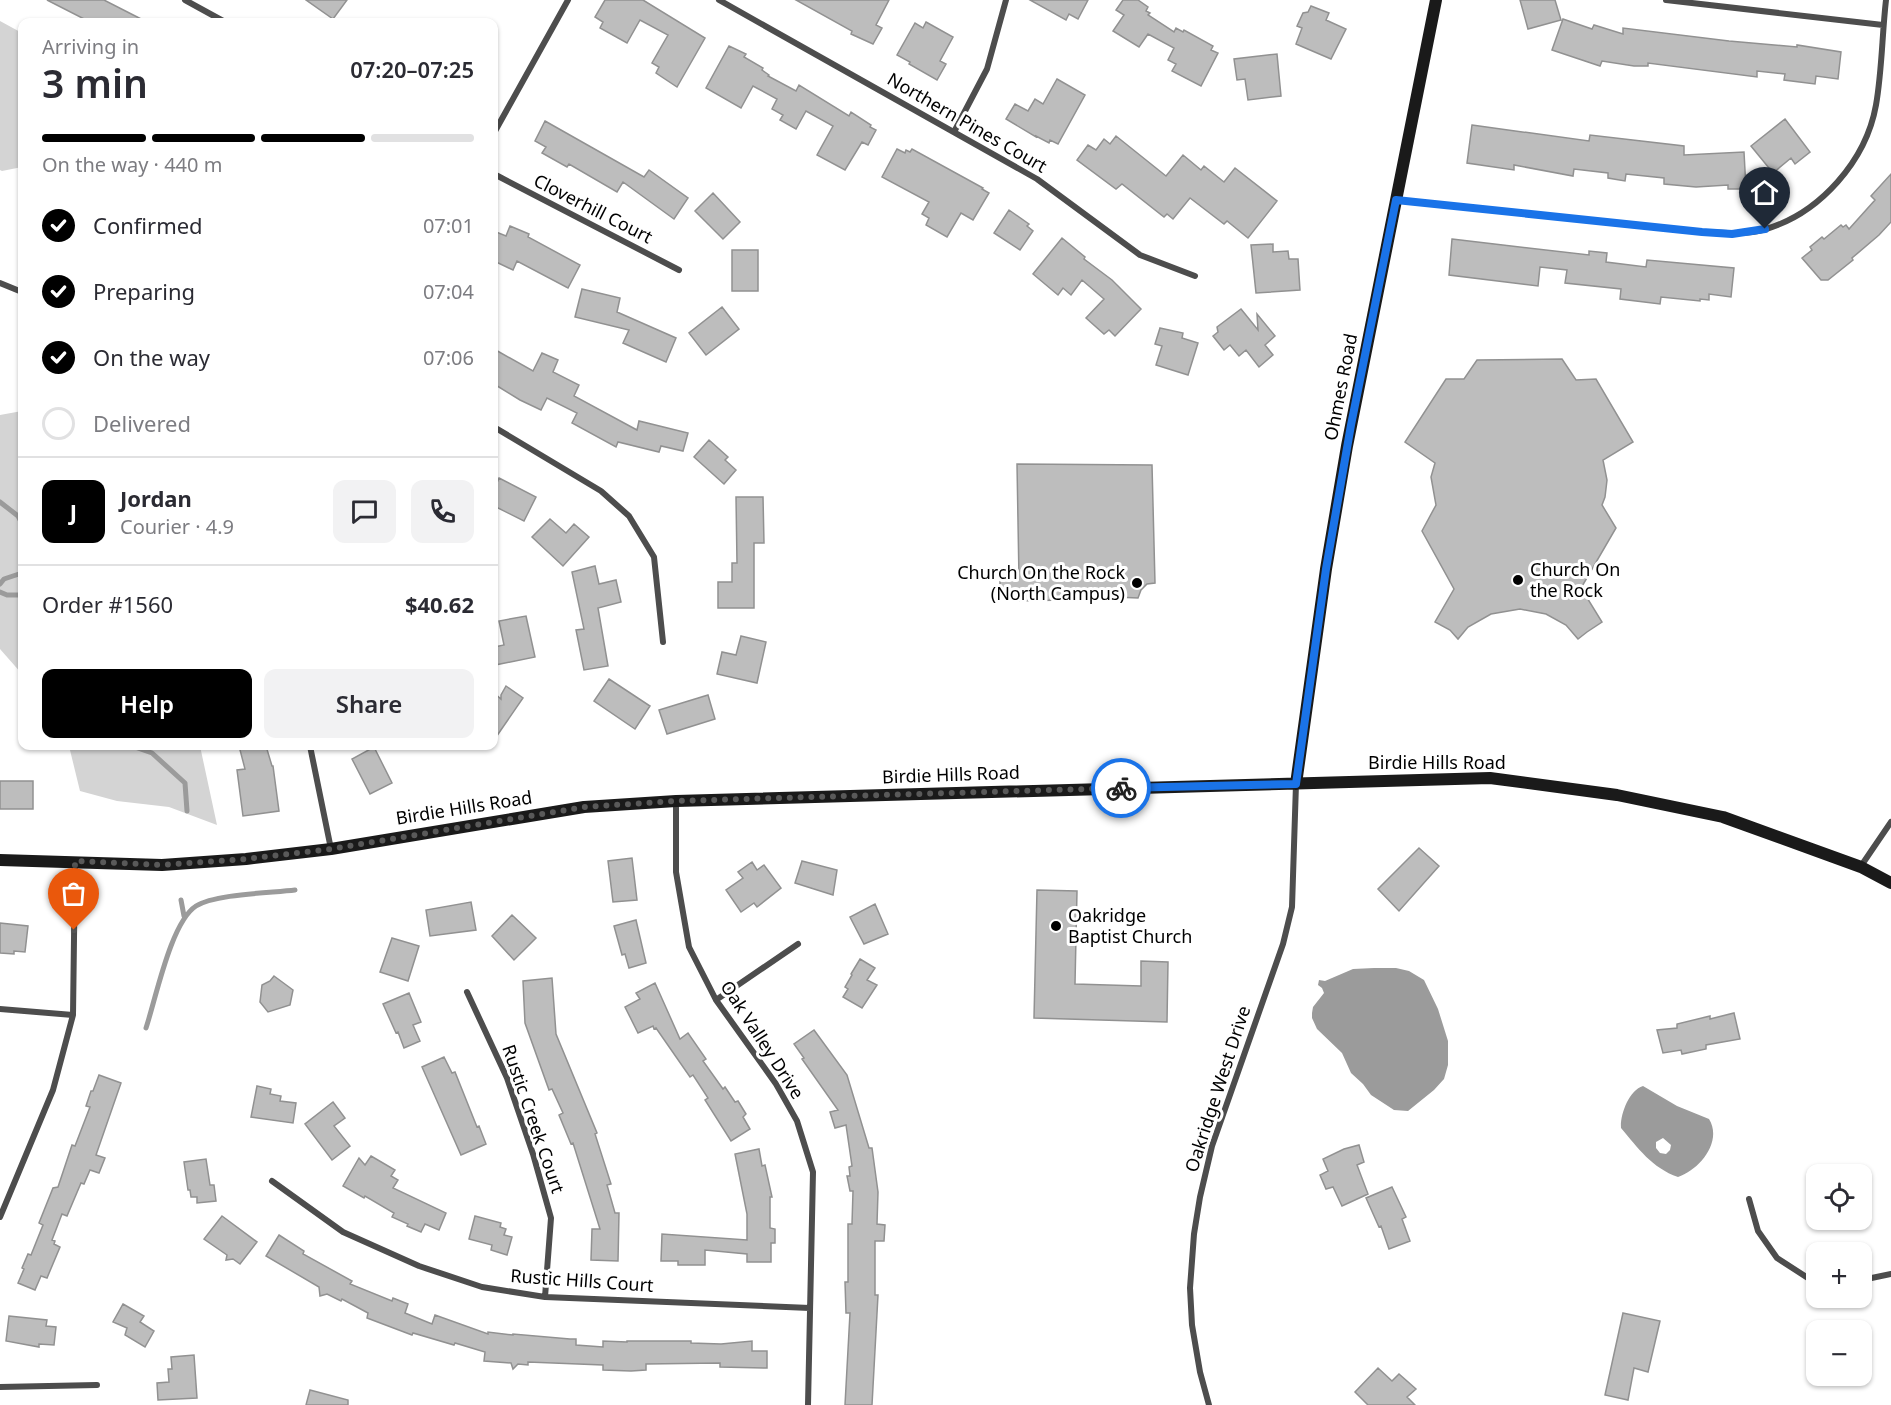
<!DOCTYPE html>
<html lang="en">
<head>
<meta charset="utf-8">
<style>
	body { margin:0; font-family:"Noto Sans",sans-serif; background:#f2f2f3; color:#2b2b33; height:100vh; display:flex; flex-direction:column; font-size:22px; white-space:nowrap }
	* { box-sizing:border-box; margin:0 }
	p { font-size:20px; color:#7c7c81 }
	.icon { flex:none; width:33px; height:33px; fill:none; stroke:currentColor; stroke-width:2; stroke-linecap:round; stroke-linejoin:round }
	.map { position:relative; flex:1; overflow:hidden }
	.panel { position:absolute; left:18px; top:18px; width:480px; height:732px; display:flex; flex-direction:column; background:#fff; border-radius:12px; box-shadow:0 2px 4px #0004 }
	.panel>* { flex:none }
	.fabs { position:absolute; left:1806px; top:1164px; display:grid; gap:12px }
	.fabs a { display:grid; place-items:center; width:66px; height:66px; border-radius:12px; background:#fff; box-shadow:0 2px 4px #0004; font-size:30px }
	.pin { position:absolute; display:grid; place-items:center; width:51px; height:51px; color:#fff; margin:-62px -26px; border-radius:50% 50% 50% 0; rotate:-45deg; box-shadow:0 0 6px #0007 }
	.pin .icon { rotate:45deg }
	.courier { position:absolute; display:grid; place-items:center; width:60px; height:60px; margin:-30px; border:4px solid #1a73e8; border-radius:50%; background:#fff; color:#222; box-shadow:0 2px 8px #0007 }
	.headline em { font-style:normal; font-weight:600 }
	.headline div { display:flex; flex-direction:column-reverse }
	.headline { display:flex; align-items:center; justify-content:space-between; height:102px; padding:0 24px }
	h1 { font-size:39px; font-weight:600; line-height:45px }
	.bar { display:grid; grid-template-columns:repeat(4,1fr); gap:9px 6px; align-content:center; height:72px; padding:0 24px }
	.bar i { height:8px; border-radius:4px; background:#e1e1e2 }
	.bar .current { background:#000 }
	.bar p { grid-column:span 4 }
	.line { display:flex; align-items:center; gap:15px; padding:0 24px; border-top:2px solid #e1e1e2 }
	.line div { flex:1 }
	.round { display:grid; place-items:center; flex:none; width:63px; height:63px; border-radius:12px; background:#f2f2f3 }
	ol { padding:0 24px; list-style:none }
	li { display:flex; align-items:center; gap:18px; height:66px }
	li p { margin-inline-start:auto }
	li .icon { padding:6px; border-radius:50%; background:#000; color:#fff; stroke-width:4 }
	li:last-child { color:#7c7c81 }
	li i { width:33px; height:33px; border:3px solid #e1e1e2; border-radius:50% }
	.button { display:flex; gap:12px; margin-top:auto; padding:12px 24px }
	.button a { flex:1; height:69px; border-radius:12px; background:#000; color:#fff; font-size:24px; font-weight:600; line-height:69px; text-align:center }
	.button a+a { background:#f2f2f3; color:#2b2b33 }
	.map>svg:first-child { display:block }
	.green { fill:#d4d4d4 }
	.water { fill:#9b9b9b; fill-rule:evenodd }
	.lines { fill:none; stroke-linecap:round; stroke-linejoin:round }
	.stream { stroke:#9b9b9b; stroke-width:5 }
	.building { fill:#bdbdbd; stroke:#919191; stroke-width:1.5 }
	.street { stroke:#4d4d4d; stroke-width:6 }
	.secondary { stroke:#1a1a1a; stroke-width:12 }
	.done { stroke:#595959; stroke-width:6; stroke-dasharray:0 10.8 }
	.route { stroke:#1a73e8; stroke-width:8 }
	.poi-dot { fill:#000; stroke:#fff; stroke-width:2 }
	.labels { text-anchor:middle; stroke-width:6; stroke-linejoin:round; paint-order:stroke }
	.street-label { font-size:18px; fill:#000; stroke:#fff }
	.poi-label { font-size:18px; fill:#000; stroke:#fff; text-anchor:start }
</style>
</head>
<body>
<div class="map">
<svg width="1891" height="1405" viewBox="0 0 1891 1405">
	<rect width="100%" height="100%" fill="#fff"/>
	<path class="green" d="M0 21 22 33V167L2 171 0 170Z
		M22 411V674L0 649V415Z
		M69 746H200L217 825 169 807 117 801 80 791Z"/>
	<path class="water" d="M1374 968H1396L1409 971 1424 980 1438 1009 1448 1041V1065L1444 1079 1434 1090 1408 1111 1394 1110 1371 1095 1363 1084 1351 1073 1342 1053 1317 1029 1312 1018V1013L1313 1007 1324 993 1322 988 1318 985 1319 980 1325 981 1353 969Z
		M1643 1086 1677 1106 1709 1119C1723 1142 1699 1170 1678 1177 1652 1168 1638 1148 1621 1128 1620 1115 1629 1090 1643 1086ZM1663 1138 1671 1145 1670 1150 1666 1154 1660 1153 1656 1148V1142Z"/>
	<g class="lines">
		<path class="stream" d="M0 502 18 516 22 524
			M0 584 4 579 22 573
			M0 592 7 595H22
			M132 746 152 753 185 783 187 811
			M181 900 184 916
			M146 1028C156 998 171 922 196 906 215 894 270 893 295 890"/>
	</g>
	<path class="building" d="M47 0H104L147 22H90Z
		M306 0H347L333 19Z
		M605 0H643L705 38 677 87 656 73 659 67 652 63 668 35 640 20 627 43 600 28 603 22 595 17Z
		M796 0H889L876 25 882 28 873 44 851 34 852 31Z
		M1030 0H1088L1078 19 1069 14 1066 20Z
		M1123 0H1138L1148 7 1146 11 1150 13 1148 15 1174 32 1176 28 1183 32 1184 30 1213 46 1211 50 1218 53 1201 86 1172 71 1176 64 1168 60 1174 48 1148 34 1139 47 1113 31 1124 15 1116 10Z
		M1520 0H1555L1561 20 1528 29Z
		M1311 6 1329 13 1326 20 1346 29 1331 59 1296 44 1302 28 1297 26 1303 13 1308 12Z
		M1563 19 1592 29 1594 25 1623 34V28L1729 41 1797 47V45L1841 52 1838 79 1816 76 1815 84 1784 80 1785 74 1757 71V77L1648 63V66H1634L1602 61 1600 66 1552 50Z
		M926 22 953 37 940 61 946 64 937 80 909 64 910 62 897 55 915 23 923 28Z
		M729 46 746 54 744 57 763 68 762 70 769 75 768 76 796 91 799 85 849 116 851 112 871 125 870 127 876 130 868 145 862 142 845 170 817 155 833 126 806 111 796 129 780 120 783 115 772 109 777 99 753 86 741 108 706 88Z
		M1277 54 1281 96 1248 100 1245 79 1237 80 1234 59Z
		M1057 79 1085 95 1058 144 1050 140 1049 143 1036 136V137L1006 119 1015 104 1028 111 1035 99 1043 104Z
		M1785 119 1810 152 1795 164 1791 158 1773 173 1751 146Z
		M545 121 644 177 649 170 688 198 674 219 623 182 617 192 569 164 567 167 542 153 546 147 535 141Z
		M1472 125 1589 141 1590 135 1684 146V155L1744 152 1746 189H1728V185L1696 187 1664 184V178L1626 174 1625 181 1608 178V173L1574 169 1573 176 1514 165V170L1467 163Z
		M1116 136 1166 176 1183 155 1201 170 1204 166 1224 182 1235 168 1277 201 1248 238 1227 221 1224 224 1190 198 1173 219 1167 214 1164 217 1122 184 1116 189 1077 160 1088 145 1096 150 1104 139 1110 144Z
		M897 149 905 153 906 150 910 152 912 149 983 188 982 189 989 193 973 220 961 213 947 237 926 225 929 218 922 214 929 202 882 177Z
		M1891 174V222L1879 235 1852 258 1853 260 1828 280H1821L1802 258 1812 250 1810 247 1822 237 1824 239 1841 225 1843 227 1846 225 1849 229 1875 200 1871 196Z
		M713 193 740 222 723 239 695 211Z
		M1009 210 1029 224 1027 226 1033 231 1020 250 994 233Z
		M510 226 529 234 528 237 580 265 568 288 517 261 513 270 494 261V231L506 236Z
		M1062 238 1085 257 1084 259 1112 280 1141 309 1115 336 1109 330 1104 334 1086 318 1104 299 1082 280 1071 295 1063 288 1058 295 1033 274Z
		M1452 239 1589 255V251L1607 253 1606 262 1646 267 1647 260 1734 268 1731 297 1709 294V300L1700 299V301L1661 297 1660 304 1620 299 1621 289 1565 283 1567 270 1540 267 1538 286 1449 275Z
		M1273 244V252L1288 251 1289 259H1298L1300 290 1256 293 1251 245Z
		M732 250H758V291H732Z
		M582 289 620 298 617 312 676 338 666 362 623 343 629 330 575 317Z
		M722 307 739 329 706 355 689 333Z
		M1241 309 1258 330 1257 314 1275 336 1265 345 1273 355 1259 367 1246 350 1239 356 1230 345 1224 350 1213 336 1218 332 1217 327Z
		M1160 328 1183 333 1182 338 1198 343 1188 375 1156 365 1162 346 1155 344Z
		M494 349 533 371 542 353 558 360 553 372 579 385 574 396 637 430 639 421 688 433 683 451 661 446 659 452 618 442 616 447 572 423 577 413 547 398 541 410 520 400 494 384Z
		M1562 359 1576 380 1596 379 1633 442 1603 460 1607 480 1605 497 1602 505 1616 528 1581 588 1602 622 1587 632 1578 639 1566 625 1546 614 1520 609 1491 614 1468 627 1458 639 1450 630 1435 622 1454 589 1422 531 1436 505 1431 477 1435 463 1405 442 1446 379H1464L1477 360Z
		M709 440 728 457 725 460 736 470 724 484 694 457Z
		M1017 464 1152 465 1155 583 1147 584 1141 590 1138 598 1115 597V592L1063 593V600L1017 601 1016 595H1000V580L1019 579Z
		M499 478 536 497 524 521 494 506V490Z
		M736 497H763L764 543H754V608H718V582H732V563H737Z
		M550 519 566 533 574 524 589 537 563 566 532 537Z
		M595 566 599 584 616 580 621 602 598 608 608 666 584 670 576 630 584 629 572 572Z
		M526 616 535 657 495 665 494 647 504 645 499 621Z
		M741 636 766 642 757 683 717 674 722 652 736 655Z
		M609 679 650 706 635 729 594 701Z
		M506 686 523 698 494 740V693L501 699V695Z
		M708 695 715 719 667 734 659 710Z
		M239 746H266L272 766H273L279 811 243 816 237 770 245 769Z
		M374 747 392 783 370 794 352 759Z
		M0 781H33V809H0Z
		M1419 848 1439 866 1399 911 1378 889Z
		M632 858 637 900 613 902 608 861Z
		M802 861 837 870 833 895 795 883Z
		M752 862 757 870 764 865 781 888 757 907 754 903 741 912 726 890 743 878 738 872Z
		M1037 890 1077 891 1075 984 1141 986V961L1168 962 1167 1022 1034 1018Z
		M471 902 476 930 430 936 426 910Z
		M875 904 888 934 864 944 850 917Z
		M512 915 536 938 514 960 492 936Z
		M636 920 646 963 629 968 625 954 622 955 614 926Z
		M0 923 28 926 25 952 14 951V954L0 953Z
		M392 938 419 946 408 981 380 972Z
		M860 959 875 968 867 980 877 985 862 1008 843 997 848 989 845 987 852 975 851 974Z
		M274 976 293 990 290 1005 268 1012 260 1002 262 985 270 981Z
		M552 978 556 1034 597 1133 595 1134 611 1184 607 1185 615 1213H619L618 1261 591 1260 592 1229H600L573 1143 571 1144 559 1115 563 1113 552 1089 549 1090 525 1023 523 981Z
		M655 983 680 1039 688 1033 706 1059 703 1061 723 1089 725 1087 735 1102 738 1101 746 1114 743 1117 750 1129 731 1141 705 1100 708 1098 693 1075 690 1077 656 1028 654 1029 653 1026 638 1033 625 1007 640 999 636 993Z
		M409 993 421 1022 413 1025 420 1041 404 1048 398 1032 396 1033 383 1004Z
		M1734 1013 1740 1039 1706 1045V1049L1682 1054 1681 1050 1663 1053 1657 1030 1677 1028V1024L1710 1016V1019Z
		M814 1030 847 1075 869 1148H872L878 1192 877 1224 885 1225 884 1241H875V1295H878L872 1405H845L850 1313H846L845 1282H848V1224H852L853 1191H850L847 1176H850L849 1167 852 1166 846 1125 835 1128 830 1112 838 1110 802 1059 804 1058 794 1044Z
		M444 1057 452 1073 455 1072 477 1127 479 1126 486 1144 461 1155 422 1067Z
		M99 1075 121 1083 96 1155 105 1158 99 1173 90 1170 84 1184 81 1183 67 1216 62 1214 52 1240 55 1241 54 1244 60 1247 47 1278 41 1276 35 1290 18 1283 24 1269 22 1268 28 1254 31 1255 43 1225 39 1223 53 1188 58 1187 72 1145 75 1146 90 1107 86 1106 91 1091H93Z
		M257 1086 271 1089 270 1094 281 1096 280 1101 296 1103 293 1123 251 1117Z
		M333 1102 345 1118 334 1126 350 1146 332 1160 305 1124Z
		M1359 1145 1364 1162 1357 1165 1368 1194 1342 1206 1333 1187 1326 1189 1320 1175 1328 1171 1323 1159 1344 1149Z
		M759 1149 762 1166 765 1165 772 1197H770V1228L775 1229V1243H771V1262H747V1254L705 1250V1265H678V1261H661L662 1234 747 1240V1214L735 1154Z
		M371 1156 395 1170 391 1176 398 1180 393 1188 446 1213 439 1230 425 1224 421 1232 407 1226 408 1224 392 1217 394 1213 365 1196 364 1198 343 1186 359 1158 365 1165Z
		M206 1159 210 1185H214L216 1201 197 1203V1197H191L190 1190H188L184 1162Z
		M1392 1187 1406 1217 1402 1219 1410 1241 1389 1249 1381 1226 1379 1227 1366 1198Z
		M222 1216 257 1242 240 1264 233 1259 226 1260 227 1255 204 1239Z
		M475 1216 501 1223 500 1227 506 1229 504 1235 512 1237 507 1255 491 1250 492 1245 469 1239Z
		M279 1235 304 1251 303 1254 352 1281 350 1284 392 1301 393 1298 408 1304 405 1313 432 1324 435 1315 488 1334V1332L513 1335V1334L570 1339H576V1345L603 1347V1341L627 1342V1341H691V1343L721 1344 752 1341V1351H767V1368L720 1367V1363L646 1364V1370L631 1371 603 1370V1365L528 1362V1365L518 1364 513 1369 511 1363 484 1361 485 1352 455 1343 454 1345 413 1333 412 1335 367 1318 368 1313 342 1299 341 1301 327 1294 320 1296 319 1287 266 1256Z
		M123 1304 144 1316 140 1322 154 1331 145 1347 125 1335 127 1328 113 1322Z
		M1623 1313 1660 1321 1648 1372 1634 1368 1628 1400 1605 1395Z
		M9 1316 47 1320 46 1326 56 1327 54 1345 39 1344V1347L6 1341Z
		M194 1355 197 1398 158 1400 157 1383 169 1382 168 1369H172L171 1357Z
		M1378 1368 1392 1381 1399 1374 1416 1389 1407 1397 1415 1405H1368L1355 1392Z
		M310 1390 348 1400V1405H306Z"/>
	<g class="lines">
		<path class="street" d="M185 0 225 22
			M719 0 1037 179 1140 255 1195 276
			M1666 0 1883 25
			M954 132 987 69 1006 0
			M494 133 568 0
			M494 174 679 270
			M1396 200 1702 232C1723 233 1745 235 1766 229 1820 213 1866 161 1876 105 1882 71 1882 35 1886 0
			M0 283 22 292
			M494 427 601 491 629 516 654 557 663 642
			M310 746 331 849
			M676 802V872L689 947 716 1000 776 1084 797 1121 813 1172 808 1405
			M1861 866 1891 822
			M467 992 507 1078 533 1154 551 1218 545 1297
			M716 1000 798 944
			M0 1009 73 1015
			M272 1181 343 1232 419 1266 482 1287 545 1297 810 1308
			M1749 1199 1758 1231 1777 1258 1811 1280H1816
			M0 1217 53 1090 73 1015 75 862
			M1862 1280 1891 1274
			M0 1387 97 1385
			M1209 1405 1200 1372 1192 1325 1190 1288 1194 1234 1200 1197 1212 1146 1283 944 1292 907 1296 784"/>
		<path class="secondary" d="M1296 784 1326 569 1347 446 1436 0
			M0 860 162 865 246 859 331 849 584 807 676 801 1490 778 1617 795 1723 817 1861 867 1891 883"/>
	</g>
	<g class="lines">
		<path class="done" d="M74 930 75 861 162 865 246 859 331 849 584 807 676 801 1121 788"/>
		<path class="route" d="M1121 788 1296 784 1326 569 1351 425 1396 200 1702 232 1732 234 1765 229"/>
	</g>
	<g class="poi-dot">
		<circle cx="1518" cy="580" r="6"/>
		<circle cx="1137" cy="583" r="6"/>
		<circle cx="1056" cy="926" r="6"/>
	</g>
	<g class="labels">
		<g class="street-label">
			<text transform="translate(967 123) rotate(30)" y="6">Northern Pines Court</text>
			<text transform="translate(593 209) rotate(27)" y="6">Cloverhill Court</text>
			<text transform="translate(1341 387) rotate(-79)" y="6">Ohmes Road</text>
			<text x="1437" y="769">Birdie Hills Road</text>
			<text transform="translate(951 775) rotate(-2)" y="6">Birdie Hills Road</text>
			<text transform="translate(464 808) rotate(-9)" y="6">Birdie Hills Road</text>
			<text transform="translate(762 1040) rotate(57)" y="6">Oak Valley Drive</text>
			<text transform="translate(1218 1089) rotate(-72)" y="6">Oakridge West Drive</text>
			<text transform="translate(533 1119) rotate(71)" y="6">Rustic Creek Court</text>
			<text transform="translate(582 1281) rotate(4)" y="6">Rustic Hills Court</text>
		</g>
		<g class="poi-label">
			<text x="1530" y="576">Church On<tspan x="1530" dy="21">the Rock</tspan></text>
			<text x="1125" y="579" text-anchor="end">Church On the Rock<tspan x="1125" dy="21">(North Campus)</tspan></text>
			<text x="1068" y="922">Oakridge<tspan x="1068" dy="21">Baptist Church</tspan></text>
		</g>
	</g>
</svg>
<div class="fabs">
<a><svg class="icon" aria-label="locate" viewBox="0 0 24 24"><circle cx="12" cy="12" r="6"/><path d="M12 2v4M12 18v4M2 12h4M18 12h4"/></svg></a>
<a>+</a>
<a>−</a>
</div>
<div class="pin" style="left:74px;top:930px;background:#ea580c"><svg class="icon" aria-label="bag" viewBox="0 0 24 24"><path d="M5 8h14l-1 12H6zM9 8a3 3 0 0 1 6 0"/></svg></div>
<div class="pin" style="left:1765px;top:229px;background:#1f2937"><svg class="icon" aria-label="home" viewBox="0 0 24 24"><path d="M3 11l9-7 9 7M6 9v11h12V9"/></svg></div>
<div class="courier" style="left:1121px;top:788px"><svg class="icon" aria-label="bike" viewBox="0 0 24 24"><circle cx="6" cy="16" r="4"/><circle cx="18" cy="16" r="4"/><path d="M6 16l4-8h5l3 8M10 8l3 8H6M13 5h3"/></svg></div>
<section class="panel">
<div class="headline"><div><h1>3 min</h1><p>Arriving in</p></div><em>07:20–07:25</em></div>
<div class="bar"><i class="current"></i><i class="current"></i><i class="current"></i><i></i><p>On the way · 440 m</p></div>
<ol>
<li><svg class="icon" aria-label="check" viewBox="0 0 24 24"><path d="M5 12l5 5 9-10"/></svg>Confirmed<p>07:01</p></li>
<li><svg class="icon" aria-label="check" viewBox="0 0 24 24"><path d="M5 12l5 5 9-10"/></svg>Preparing<p>07:04</p></li>
<li><svg class="icon" aria-label="check" viewBox="0 0 24 24"><path d="M5 12l5 5 9-10"/></svg>On the way<p>07:06</p></li>
<li><i></i>Delivered</li>
</ol>
<div class="line" style="height:108px"><b class="round" style="background:#000;color:#fff">J</b><div><b>Jordan</b><p>Courier · 4.9</p></div><a class="round"><svg class="icon" aria-label="chat" viewBox="0 0 24 24"><path d="M4 5h16v11H9l-5 4z"/></svg></a><a class="round"><svg class="icon" aria-label="phone" viewBox="0 0 24 24"><path d="M5 4h4l2 5-3 2q2 4 5 5l2-3 5 2v4C11 20 4 13 5 4z"/></svg></a></div>
<div class="line" style="height:78px"><div>Order #1560</div><b>$40.62</b></div>
<div class="button"><a>Help</a><a>Share</a></div>
</section>
</div>
</body>
</html>
